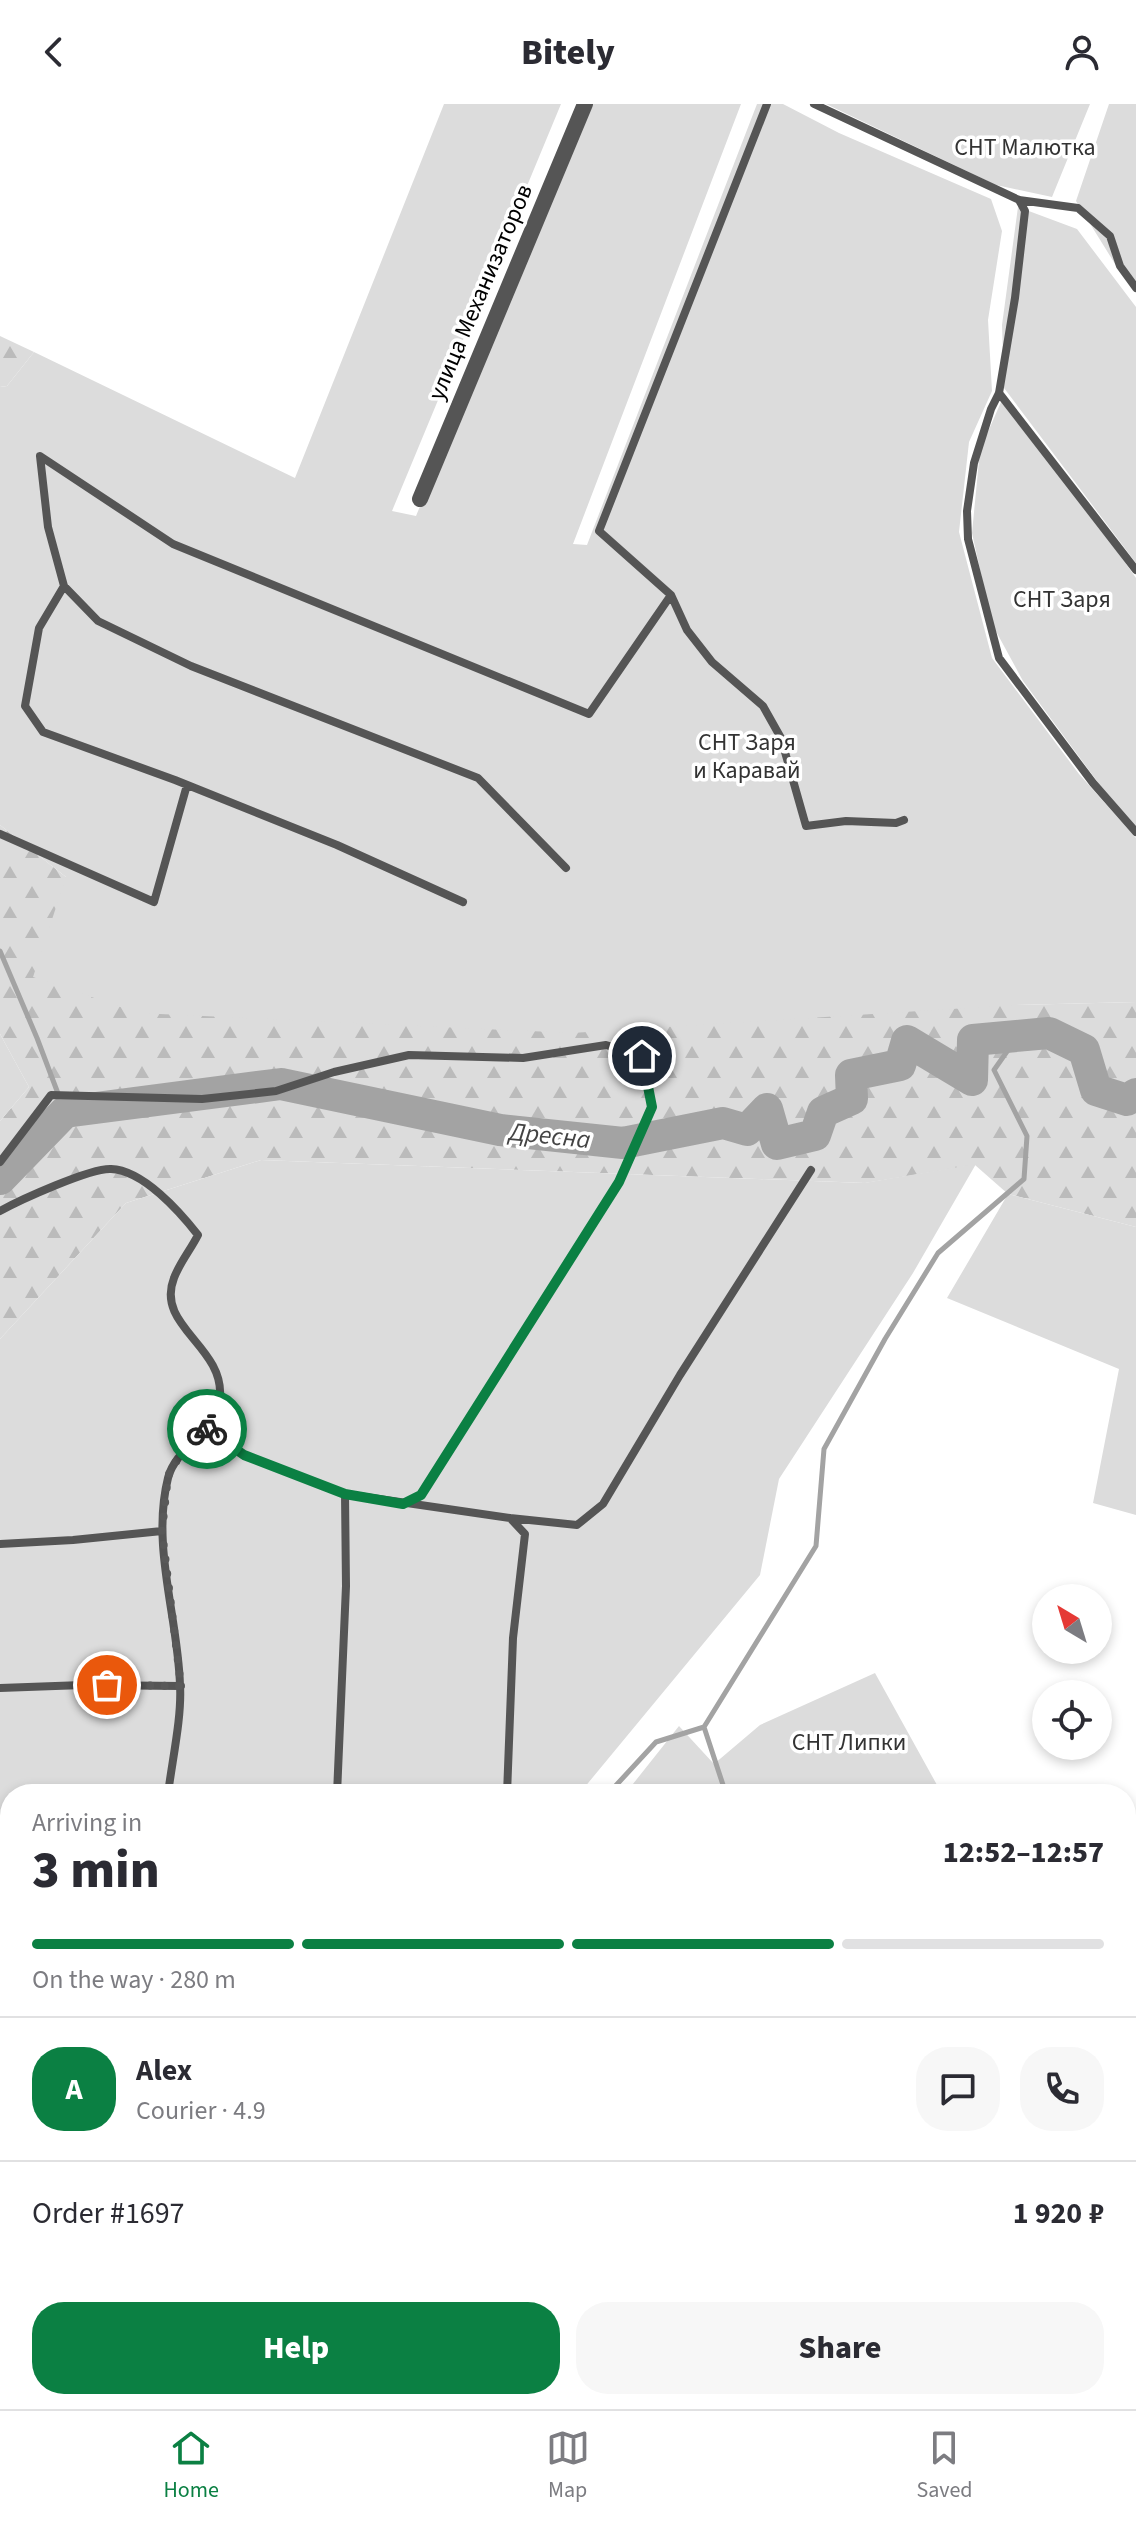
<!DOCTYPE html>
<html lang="en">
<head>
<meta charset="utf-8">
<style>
	body { margin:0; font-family:"Source Sans 3",sans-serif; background:#f7f7f7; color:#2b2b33; height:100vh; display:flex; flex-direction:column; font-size:30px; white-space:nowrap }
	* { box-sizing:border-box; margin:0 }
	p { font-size:26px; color:#7c7c81 }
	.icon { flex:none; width:44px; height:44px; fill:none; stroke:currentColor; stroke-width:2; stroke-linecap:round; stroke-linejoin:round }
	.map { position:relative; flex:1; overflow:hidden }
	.sheet { position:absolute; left:0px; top:1680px; width:1136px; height:626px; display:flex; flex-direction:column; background:#fff; border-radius:32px 32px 0 0; box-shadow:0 4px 12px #0003 }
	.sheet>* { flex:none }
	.needle { width:52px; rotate:322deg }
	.tools { position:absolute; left:1032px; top:1480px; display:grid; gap:16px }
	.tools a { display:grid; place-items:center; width:80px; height:80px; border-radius:50%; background:#fff; box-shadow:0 4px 12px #0003; font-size:40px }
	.pin { position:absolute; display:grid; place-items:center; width:68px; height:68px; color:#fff; margin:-34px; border:4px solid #fff; border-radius:50%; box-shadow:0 2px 8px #0007 }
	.courier { position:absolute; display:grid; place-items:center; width:80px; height:80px; margin:-40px; border:6px solid #0b8043; border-radius:50%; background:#fff; color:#222; box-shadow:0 2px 10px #0007 }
	.headline em { font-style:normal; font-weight:800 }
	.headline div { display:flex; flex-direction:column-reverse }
	.headline { display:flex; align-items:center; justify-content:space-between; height:136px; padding:0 32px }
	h1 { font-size:52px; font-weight:800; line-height:60px }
	.bar { display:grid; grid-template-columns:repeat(4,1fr); gap:12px 8px; align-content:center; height:96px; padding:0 32px }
	.bar i { height:10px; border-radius:6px; background:#e1e1e2 }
	.bar .active { background:#0b8043 }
	.bar p { grid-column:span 4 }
	.line { display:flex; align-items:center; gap:20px; padding:0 32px; border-top:2px solid #e1e1e2 }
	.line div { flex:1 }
	.round { display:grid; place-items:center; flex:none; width:84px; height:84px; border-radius:32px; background:#f7f7f7 }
	.button { display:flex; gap:16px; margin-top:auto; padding:16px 32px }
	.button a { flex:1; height:92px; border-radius:32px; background:#0b8043; color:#fff; font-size:32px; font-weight:800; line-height:92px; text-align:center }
	.button a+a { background:#f7f7f7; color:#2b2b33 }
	header { display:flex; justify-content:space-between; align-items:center; height:104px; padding:0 32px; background:#fff; font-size:36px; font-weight:800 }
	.tabs { display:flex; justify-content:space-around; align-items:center; height:112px; border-top:2px solid #e1e1e2; background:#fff; font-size:22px; color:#7c7c81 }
	.tabs a { display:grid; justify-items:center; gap:4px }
	.tabs .active { color:#0b8043 }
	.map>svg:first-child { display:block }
	.forest { fill:url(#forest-firs) }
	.garden { fill:#dcdcdc }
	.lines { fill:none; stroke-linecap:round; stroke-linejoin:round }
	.stream { stroke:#a3a3a3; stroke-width:5 }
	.river { stroke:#a3a3a3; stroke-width:32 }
	.lane { stroke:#555; stroke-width:8 }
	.street { stroke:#555; stroke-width:16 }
	.done { stroke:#595959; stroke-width:8; stroke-dasharray:0 14.4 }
	.route { stroke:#0b8043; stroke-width:10 }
	.labels { text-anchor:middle; stroke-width:7; stroke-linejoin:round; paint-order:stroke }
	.park-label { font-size:24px; fill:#333; stroke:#fff }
	.street-label { font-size:24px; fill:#000; stroke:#fff }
	.water-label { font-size:26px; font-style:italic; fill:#444; stroke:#fff }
</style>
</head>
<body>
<header><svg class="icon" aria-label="back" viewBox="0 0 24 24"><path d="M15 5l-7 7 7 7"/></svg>Bitely<svg class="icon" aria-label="person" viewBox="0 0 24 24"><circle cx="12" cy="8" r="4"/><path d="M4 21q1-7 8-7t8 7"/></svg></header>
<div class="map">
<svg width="1136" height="2305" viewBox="0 0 1136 2305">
	<defs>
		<pattern id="forest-firs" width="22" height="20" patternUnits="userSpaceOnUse" patternTransform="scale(2)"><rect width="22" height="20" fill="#dcdcdc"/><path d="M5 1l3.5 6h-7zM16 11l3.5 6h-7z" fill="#bbb"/></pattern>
	</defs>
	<rect width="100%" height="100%" fill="#fff"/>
	<path class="forest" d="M0 232 34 248 7 282 0 283Z
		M0 721 66 773 1015 901 1136 898V1123L1008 1090 975 1061 865 1079 261 1056 126 1099 0 1235V1017L29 983 0 930Z"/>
	<path class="garden" d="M444 0H561L392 407 416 412 585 0H741L573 440 587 441 757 0H783L839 29 991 95 1002 127 988 216 992 287 969 338 959 428 992 554 1079 670 1136 734V898L1015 901 572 929 138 909 33 873 66 773 0 721V283L7 282 34 248 295 374Z
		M826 0H1090L1052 93 996 81Z
		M1109 0H1136V188L1120 168 1076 97Z
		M1018 103 1077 125 1136 203V459L1004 284 1002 221Z
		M1001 298 1104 429 1136 474V723L1114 700 1023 577 992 520 972 429 980 346Z
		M0 930 29 983 0 1017Z
		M261 1056 864 1079 976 1060 913 1169 779 1375 760 1471 579 1690H10V2296H465L467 2305H0V1235L126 1099Z
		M1008 1090 1136 1123V1411L1093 1399 1119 1265 947 1194Z
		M875 1569 942 1690H625L679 1622 714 1660 760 1621Z
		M1126 2069 1136 2073V2236L1126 2228Z
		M522 2296H1080L1082 2305H526Z"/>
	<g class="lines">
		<path class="stream" d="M0 847 37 934 65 1008
			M608 1690 656 1638 704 1623
			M726 1690 704 1623 816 1442 824 1345 885 1235 938 1149 1024 1075 1027 1032 994 966 1018 932
			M1126 2261 1136 2267
			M491 2296 495 2305"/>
		<path class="river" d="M0 1075 65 1008 281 980 500 1026 623 1039 723 1019 747 1026 767 1005 777 1040 815 1031 823 1008 852 995 851 971 900 961 907 937 972 976 973 936 1049 929 1084 946 1096 986 1127 996 1136 990"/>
		<path class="lane" d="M767 0 599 427 671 491 687 526 712 558 763 602 781 634 806 722 846 717 896 719 904 716
			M814 0 1019 96 1078 104 1110 132 1120 162 1136 184
			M1019 96 1025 107 1015 194 999 289 991 305 974 359 967 407 968 435 999 554 1093 679 1136 728
			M999 289 1136 466
			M64 482 39 524 25 602 43 628 175 676 337 741 463 798
			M0 730 154 798 187 681
			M566 764 478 674 191 562 98 517 64 482 48 423 40 352 173 440 589 610 671 491
			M0 1058 51 991 202 995 276 987 334 968 409 951 523 954 606 941 642 952 652 1003 619 1078 421 1391 403 1400
			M0 1107C20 1096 90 1064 111 1065 143 1066 180 1108 198 1131 191 1145 179 1160 174 1174 155 1222 224 1242 220 1293 218 1328 176 1342 168 1374 151 1442 178 1513 180 1581 182 1613 172 1657 168 1690
			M207 1324 244 1351 345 1390 510 1414 525 1430 513 1534 507 1690
			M510 1414 577 1421 603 1400 680 1271 811 1066
			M0 1440 73 1436 162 1427
			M0 1584 83 1581 181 1582
			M337 1690 346 1482 345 1390
			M0 1722H10
			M0 1843H10
			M0 1967 10 1968
			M0 2092H10
			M0 2240H10
			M1126 2251 1136 2248
			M619 2296 622 2305
			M95 2305 97 2296
			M275 2305 276 2296
			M451 2305 452 2296
			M778 2305 840 2296"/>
		<path class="street" d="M420 395 585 0"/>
	</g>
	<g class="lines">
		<path class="done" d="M107 1581 181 1582 162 1427 168 1372 177 1356 207 1325"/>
		<path class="route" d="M207 1325 244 1351 345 1390 403 1400 421 1391 619 1078 652 1003 642 952"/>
	</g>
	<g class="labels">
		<g class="park-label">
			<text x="1025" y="51">СНТ Малютка</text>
			<text x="1062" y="503">СНТ Заря</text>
			<text x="747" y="646">СНТ Заря<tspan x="747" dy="28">и Каравай</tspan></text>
			<text x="849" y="1646">СНТ Липки</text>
		</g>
		<g class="street-label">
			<text transform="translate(480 188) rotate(-67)" y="8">улица Механизаторов</text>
		</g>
		<g class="water-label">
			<text transform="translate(550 1031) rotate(6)" y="9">Дресна</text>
		</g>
	</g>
</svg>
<div class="tools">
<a><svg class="needle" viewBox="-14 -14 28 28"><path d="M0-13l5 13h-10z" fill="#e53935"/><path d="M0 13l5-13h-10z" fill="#7c7c81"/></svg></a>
<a><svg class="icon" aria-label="locate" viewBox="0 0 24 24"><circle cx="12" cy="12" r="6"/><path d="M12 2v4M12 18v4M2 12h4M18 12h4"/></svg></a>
</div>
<div class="pin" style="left:107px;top:1581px;background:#ea580c"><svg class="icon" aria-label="bag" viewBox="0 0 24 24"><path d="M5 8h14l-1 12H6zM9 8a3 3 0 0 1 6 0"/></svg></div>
<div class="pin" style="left:642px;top:952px;background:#1f2937"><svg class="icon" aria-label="home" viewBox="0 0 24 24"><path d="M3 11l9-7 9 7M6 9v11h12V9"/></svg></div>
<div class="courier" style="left:207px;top:1325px"><svg class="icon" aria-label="bike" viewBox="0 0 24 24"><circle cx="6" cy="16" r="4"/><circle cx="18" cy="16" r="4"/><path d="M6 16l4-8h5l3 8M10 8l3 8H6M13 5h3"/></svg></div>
<section class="sheet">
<div class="headline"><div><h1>3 min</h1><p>Arriving in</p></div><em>12:52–12:57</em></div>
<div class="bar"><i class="active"></i><i class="active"></i><i class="active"></i><i></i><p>On the way · 280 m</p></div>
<div class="line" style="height:144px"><b class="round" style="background:#0b8043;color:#fff">A</b><div><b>Alex</b><p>Courier · 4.9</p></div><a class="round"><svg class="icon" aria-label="chat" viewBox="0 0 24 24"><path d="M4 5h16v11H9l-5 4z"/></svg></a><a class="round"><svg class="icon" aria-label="phone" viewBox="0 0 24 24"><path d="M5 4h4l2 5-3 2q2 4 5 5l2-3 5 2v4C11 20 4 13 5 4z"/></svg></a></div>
<div class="line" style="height:104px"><div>Order #1697</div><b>1 920 ₽</b></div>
<div class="button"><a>Help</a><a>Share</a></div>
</section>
</div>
<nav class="tabs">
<a class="active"><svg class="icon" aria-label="home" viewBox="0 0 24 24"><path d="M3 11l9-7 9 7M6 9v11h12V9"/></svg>Home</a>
<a><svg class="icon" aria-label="map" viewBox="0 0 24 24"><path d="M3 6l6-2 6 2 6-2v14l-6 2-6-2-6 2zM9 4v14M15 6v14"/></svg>Map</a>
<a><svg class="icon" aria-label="saved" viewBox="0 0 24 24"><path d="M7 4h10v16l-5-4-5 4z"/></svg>Saved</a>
</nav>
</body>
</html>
